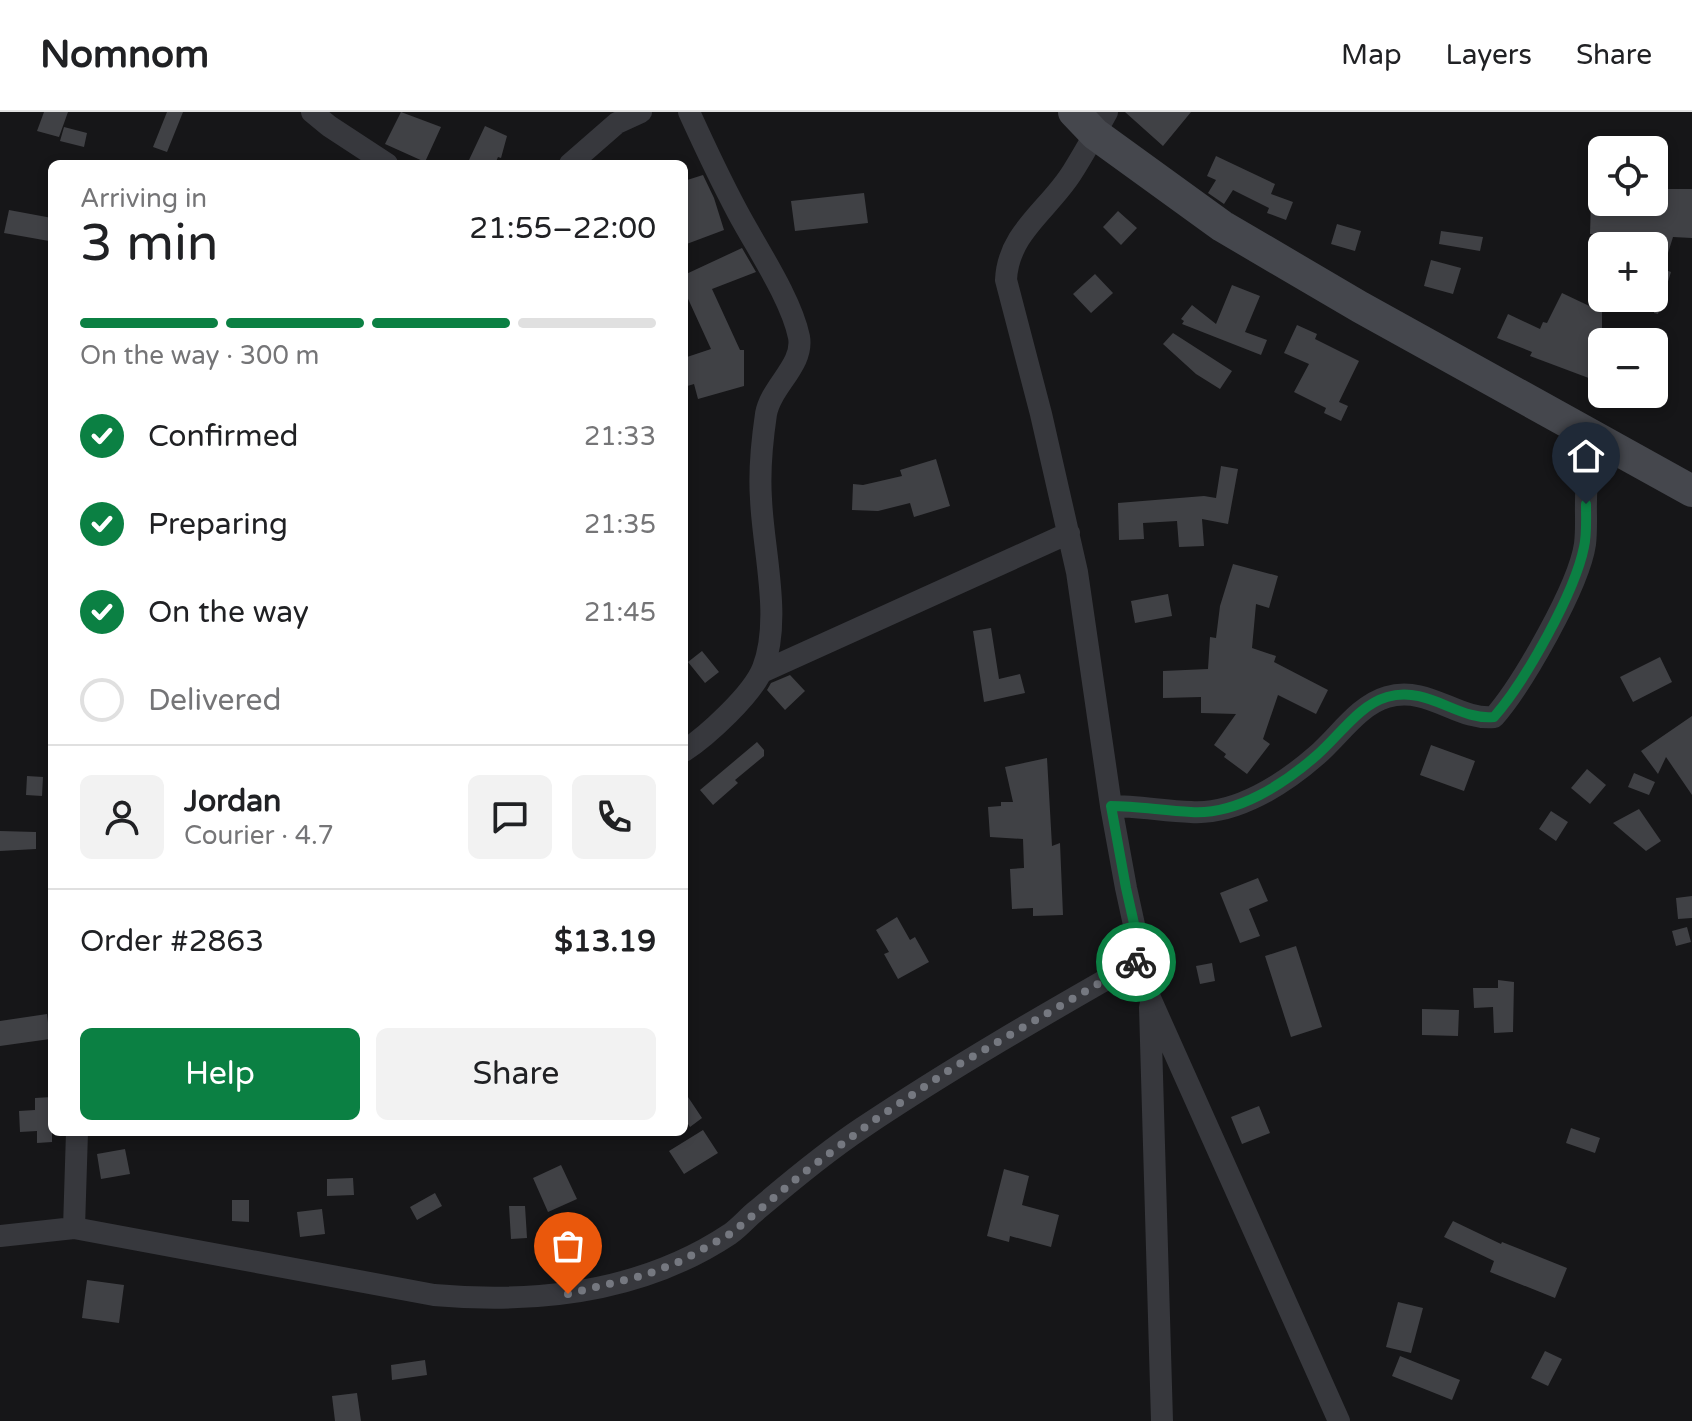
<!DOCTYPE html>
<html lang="en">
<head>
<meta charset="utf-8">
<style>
	body { margin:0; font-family:"Varela Round",sans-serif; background:#f2f2f2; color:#202124; height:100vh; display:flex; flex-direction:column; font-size:30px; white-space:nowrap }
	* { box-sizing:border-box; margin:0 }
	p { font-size:26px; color:#757577 }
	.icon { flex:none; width:44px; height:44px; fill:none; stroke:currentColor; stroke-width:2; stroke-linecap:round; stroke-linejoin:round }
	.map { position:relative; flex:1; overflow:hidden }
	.sheet { position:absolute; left:48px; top:48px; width:640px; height:976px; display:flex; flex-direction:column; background:#fff; border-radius:12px; box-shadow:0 4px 12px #0003 }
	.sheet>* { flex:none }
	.tools { position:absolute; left:1588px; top:24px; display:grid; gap:16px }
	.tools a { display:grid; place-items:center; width:80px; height:80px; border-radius:12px; background:#fff; box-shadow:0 4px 12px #0003; font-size:40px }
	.pin { position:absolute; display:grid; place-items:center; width:68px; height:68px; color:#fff; margin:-82px -34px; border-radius:50% 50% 50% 0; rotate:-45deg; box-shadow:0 0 8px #0007 }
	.pin .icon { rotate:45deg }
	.courier { position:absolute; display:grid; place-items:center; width:80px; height:80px; margin:-40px; border:6px solid #0b8043; border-radius:50%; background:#fff; color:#222; box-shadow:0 2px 10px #0007 }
	.overview em { font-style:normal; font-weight:600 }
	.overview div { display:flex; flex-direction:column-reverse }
	.overview { display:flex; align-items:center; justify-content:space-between; height:136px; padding:0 32px }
	h1 { font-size:52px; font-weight:600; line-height:60px }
	.bar { display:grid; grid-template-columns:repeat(4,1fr); gap:12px 8px; align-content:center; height:96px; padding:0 32px }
	.bar i { height:10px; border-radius:6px; background:#e0e0e0 }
	.bar .current { background:#0b8043 }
	.bar p { grid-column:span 4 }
	.line { display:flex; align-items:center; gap:20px; padding:0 32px; border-top:2px solid #e0e0e0 }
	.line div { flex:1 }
	.round { display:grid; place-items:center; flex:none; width:84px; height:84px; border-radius:12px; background:#f2f2f2 }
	ol { padding:0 32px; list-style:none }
	li { display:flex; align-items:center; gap:24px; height:88px }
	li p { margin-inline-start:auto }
	li .icon { padding:8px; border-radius:50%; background:#0b8043; color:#fff; stroke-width:4 }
	li:last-child { color:#757577 }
	li i { width:44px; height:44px; border:4px solid #e0e0e0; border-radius:50% }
	.primary-button { display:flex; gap:16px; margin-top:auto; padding:16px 32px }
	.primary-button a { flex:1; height:92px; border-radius:12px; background:#0b8043; color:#fff; font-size:32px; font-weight:600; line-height:92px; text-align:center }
	.primary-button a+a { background:#f2f2f2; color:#202124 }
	header { display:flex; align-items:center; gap:48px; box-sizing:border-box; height:112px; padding:0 40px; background:#fff; border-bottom:2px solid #e0e0e0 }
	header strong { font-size:38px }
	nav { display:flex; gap:44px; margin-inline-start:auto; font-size:28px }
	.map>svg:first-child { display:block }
	.building { fill:#404145 }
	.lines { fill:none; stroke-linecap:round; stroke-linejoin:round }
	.street { stroke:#37383d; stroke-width:22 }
	.secondary { stroke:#45474d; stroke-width:32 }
	.done { stroke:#757880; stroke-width:8; stroke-dasharray:0 14.4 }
	.route { stroke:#0b8043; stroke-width:10 }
</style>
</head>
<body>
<header>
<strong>Nomnom</strong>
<nav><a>Map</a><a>Layers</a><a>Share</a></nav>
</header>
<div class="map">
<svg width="1692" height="1309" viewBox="0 0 1692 1309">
	<rect width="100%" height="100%" fill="#161618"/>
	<path class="building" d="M44 0H68L59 25 37 19Z
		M167 0H183L167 40 153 35Z
		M401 0 441 15 425 50 385 32Z
		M1125 0H1191L1163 34Z
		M485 14 507 24 501 46 498 45 495 52H479L469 48Z
		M64 15 87 21 84 35 60 29Z
		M1216 44 1275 72 1271 82 1293 90 1286 108 1267 101 1269 96 1233 78 1224 92 1208 81 1216 68 1207 64Z
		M703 63 714 86 724 118 684 133V69Z
		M1654 77H1692V126L1673 125 1663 157 1671 160 1658 202 1654 201V125L1590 122 1591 90H1654Z
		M864 81 868 111 795 119 791 89Z
		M9 98 52 106 49 129 4 121Z
		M1118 99 1137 116 1121 133 1103 115Z
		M1337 112 1361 119 1355 139 1331 132Z
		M1441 119 1483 125 1480 139 1439 132Z
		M742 136 756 160 712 177 740 238H744V274L698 287 694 272 684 275V246L711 237 684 178V163Z
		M1431 148 1461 156 1453 182 1424 174Z
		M1095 162 1113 181 1091 201 1073 182Z
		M1232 173 1260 184 1245 220 1267 228 1261 243 1182 212 1184 209 1181 207 1192 193 1216 212Z
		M1562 181 1602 200V271L1530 244 1532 240 1497 226 1508 202 1540 217 1543 210 1547 211Z
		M1297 213 1317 222 1315 227 1359 249 1339 290 1348 294 1341 309 1324 301 1326 296 1294 280 1309 252 1284 241Z
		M1173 221 1232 259 1220 277 1196 262 1163 232Z
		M936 347 950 394 914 405 910 391 878 399 852 398 853 372 863 373 902 364 900 358Z
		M1221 354 1238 357 1228 412 1202 407 1204 434 1179 435 1177 409 1143 411 1144 427 1119 428 1118 391 1204 384 1216 386Z
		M1233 452 1278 464 1269 496 1256 492 1252 536 1276 544 1274 550 1328 578 1316 602 1278 583 1263 627 1270 632 1247 662 1224 645 1226 642 1214 633 1236 602 1201 601V585L1163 586V559L1208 557 1210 525 1216 526 1220 494Z
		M1168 482 1172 504 1135 511 1131 489Z
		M991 516 999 567 1020 562 1025 581 984 590 973 519Z
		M702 539 719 560 705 571 688 550Z
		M1660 545 1672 570 1633 590 1620 565Z
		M790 563 805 579 785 598 767 578 771 571Z
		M1692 604V683L1666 645 1658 662 1641 639Z
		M757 630 764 638V644L735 668 738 671 713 693 700 678Z
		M1431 633 1475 649 1464 679 1420 663Z
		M1047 646 1052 734 1060 731 1063 803 1033 804V796L1012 797 1010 757 1024 756 1023 727 990 725 988 695 1001 694V690H1013L1005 655Z
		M1587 657 1606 673 1590 692 1571 676Z
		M1634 661 1655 670 1649 683 1628 675Z
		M27 664 43 665 42 684 26 683Z
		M1639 697 1661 729 1646 739 1613 711Z
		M1551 699 1568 710 1556 729 1539 717Z
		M0 719 36 720V737L0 739Z
		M1258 766 1268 789 1249 797 1260 824 1240 831 1220 781Z
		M1692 784V806L1678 807 1676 786Z
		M897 805 910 828 915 825 929 850 898 867 884 842 889 840 876 818Z
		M1687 815 1691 830 1676 834 1672 819Z
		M1296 834 1322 915 1291 925 1265 844Z
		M1212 851 1215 869 1200 872 1196 854Z
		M1498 868 1514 870 1513 920 1494 921 1493 895 1474 896 1473 876H1498Z
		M1422 897 1459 898 1458 924 1422 923Z
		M47 902 50 927 0 934V909Z
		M684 979 702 1006 690 1015 684 1006Z
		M52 985V1030L37 1031V1019L20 1020 19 999 35 998V986Z
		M1259 994 1270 1021 1242 1032 1231 1005Z
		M1571 1016 1600 1026 1595 1041 1566 1031Z
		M703 1018 718 1041 684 1062 669 1039Z
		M125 1037 130 1062 101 1067 97 1042Z
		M561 1053 577 1087 548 1100 533 1066Z
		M1004 1057 1029 1064 1022 1093 1059 1103 1051 1135 1010 1124 1009 1130 987 1124Z
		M353 1066 354 1083 327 1084V1067Z
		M435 1081 442 1094 417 1108 410 1095Z
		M232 1088H249V1110L232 1109Z
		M509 1094H525L527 1126 511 1127Z
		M322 1097 325 1122 300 1125 297 1100Z
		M1453 1109 1501 1132 1502 1130 1567 1156 1555 1186 1490 1160 1494 1149 1444 1125Z
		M87 1168 124 1173 119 1211 82 1206Z
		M1398 1190 1423 1196 1411 1241 1386 1235Z
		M1545 1239 1562 1247 1548 1274 1531 1266Z
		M1400 1244 1460 1268 1452 1288 1392 1264Z
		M425 1248 427 1263 392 1268 391 1253Z
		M357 1281 361 1309H335L332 1284Z"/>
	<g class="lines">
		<path class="street" d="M312 0 329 14 387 52
			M1107 0C1096 20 1085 40 1073 59 1050 97 1008 120 1006 168L1041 302 1077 460 1111 694 1126 776 1150 886 1339 1309
			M570 52 617 11 641 0
			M762 560 1069 421
			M684 639C707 624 753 582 763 556 782 507 763 438 761 387 759 358 762 329 766 302 771 274 804 253 799 225 791 186 756 135 737 99 720 67 704 33 689 0
			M1111 694C1138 694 1164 699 1191 700 1236 703 1284 672 1317 643 1339 624 1359 593 1387 585 1428 573 1458 609 1494 605 1522 573 1579 474 1585 432 1588 408 1583 382 1589 358 1591 349 1597 340 1602 331
			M1150 895 1162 1309
			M74 1116 77 1020
			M0 1124 74 1116 434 1183C536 1192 643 1180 730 1122 740 1115 748 1105 757 1098 791 1069 826 1040 862 1016 953 955 1047 901 1142 847"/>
		<path class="secondary" d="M1074 0 1095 22 1222 114 1360 195 1692 379"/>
	</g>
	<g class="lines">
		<path class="done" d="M568 1182 645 1163 681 1149 732 1121 802 1062 873 1009 951 957 1136 850"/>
		<path class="route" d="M1136 850 1142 847 1126 776 1111 694C1138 694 1164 699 1191 700 1237 703 1284 672 1317 643 1339 624 1359 593 1387 585 1428 573 1458 609 1494 605 1525 570 1575 480 1584 435 1587 422 1586 406 1586 392"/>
	</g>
</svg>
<div class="tools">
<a><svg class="icon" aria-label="locate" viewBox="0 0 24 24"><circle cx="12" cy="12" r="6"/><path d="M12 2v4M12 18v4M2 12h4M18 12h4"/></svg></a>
<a>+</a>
<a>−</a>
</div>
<div class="pin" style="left:568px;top:1182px;background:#ea580c"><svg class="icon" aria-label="bag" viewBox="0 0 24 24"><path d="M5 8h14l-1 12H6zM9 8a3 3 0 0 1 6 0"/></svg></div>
<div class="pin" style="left:1586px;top:392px;background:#1f2937"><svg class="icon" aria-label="home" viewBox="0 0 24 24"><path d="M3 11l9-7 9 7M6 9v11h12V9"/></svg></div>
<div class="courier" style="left:1136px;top:850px"><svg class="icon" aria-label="bike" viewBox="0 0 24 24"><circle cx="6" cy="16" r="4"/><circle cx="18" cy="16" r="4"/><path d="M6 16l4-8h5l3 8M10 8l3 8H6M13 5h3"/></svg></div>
<section class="sheet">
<div class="overview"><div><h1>3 min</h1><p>Arriving in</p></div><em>21:55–22:00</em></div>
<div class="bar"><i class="current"></i><i class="current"></i><i class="current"></i><i></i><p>On the way · 300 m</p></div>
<ol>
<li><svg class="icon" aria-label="check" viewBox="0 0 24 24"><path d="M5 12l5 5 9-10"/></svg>Confirmed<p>21:33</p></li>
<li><svg class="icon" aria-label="check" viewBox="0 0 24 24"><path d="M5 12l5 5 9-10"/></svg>Preparing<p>21:35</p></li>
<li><svg class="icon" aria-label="check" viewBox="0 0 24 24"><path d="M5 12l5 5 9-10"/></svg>On the way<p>21:45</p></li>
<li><i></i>Delivered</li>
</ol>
<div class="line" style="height:144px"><a class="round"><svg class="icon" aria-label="person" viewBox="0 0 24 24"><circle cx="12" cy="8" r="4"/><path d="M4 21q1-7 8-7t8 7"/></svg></a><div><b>Jordan</b><p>Courier · 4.7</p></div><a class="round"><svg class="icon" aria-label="chat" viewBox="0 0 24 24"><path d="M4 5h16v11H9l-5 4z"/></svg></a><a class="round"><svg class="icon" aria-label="phone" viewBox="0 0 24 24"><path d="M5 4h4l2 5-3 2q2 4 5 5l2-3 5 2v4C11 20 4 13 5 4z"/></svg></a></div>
<div class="line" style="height:104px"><div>Order #2863</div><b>$13.19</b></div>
<div class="primary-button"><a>Help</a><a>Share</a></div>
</section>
</div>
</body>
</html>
